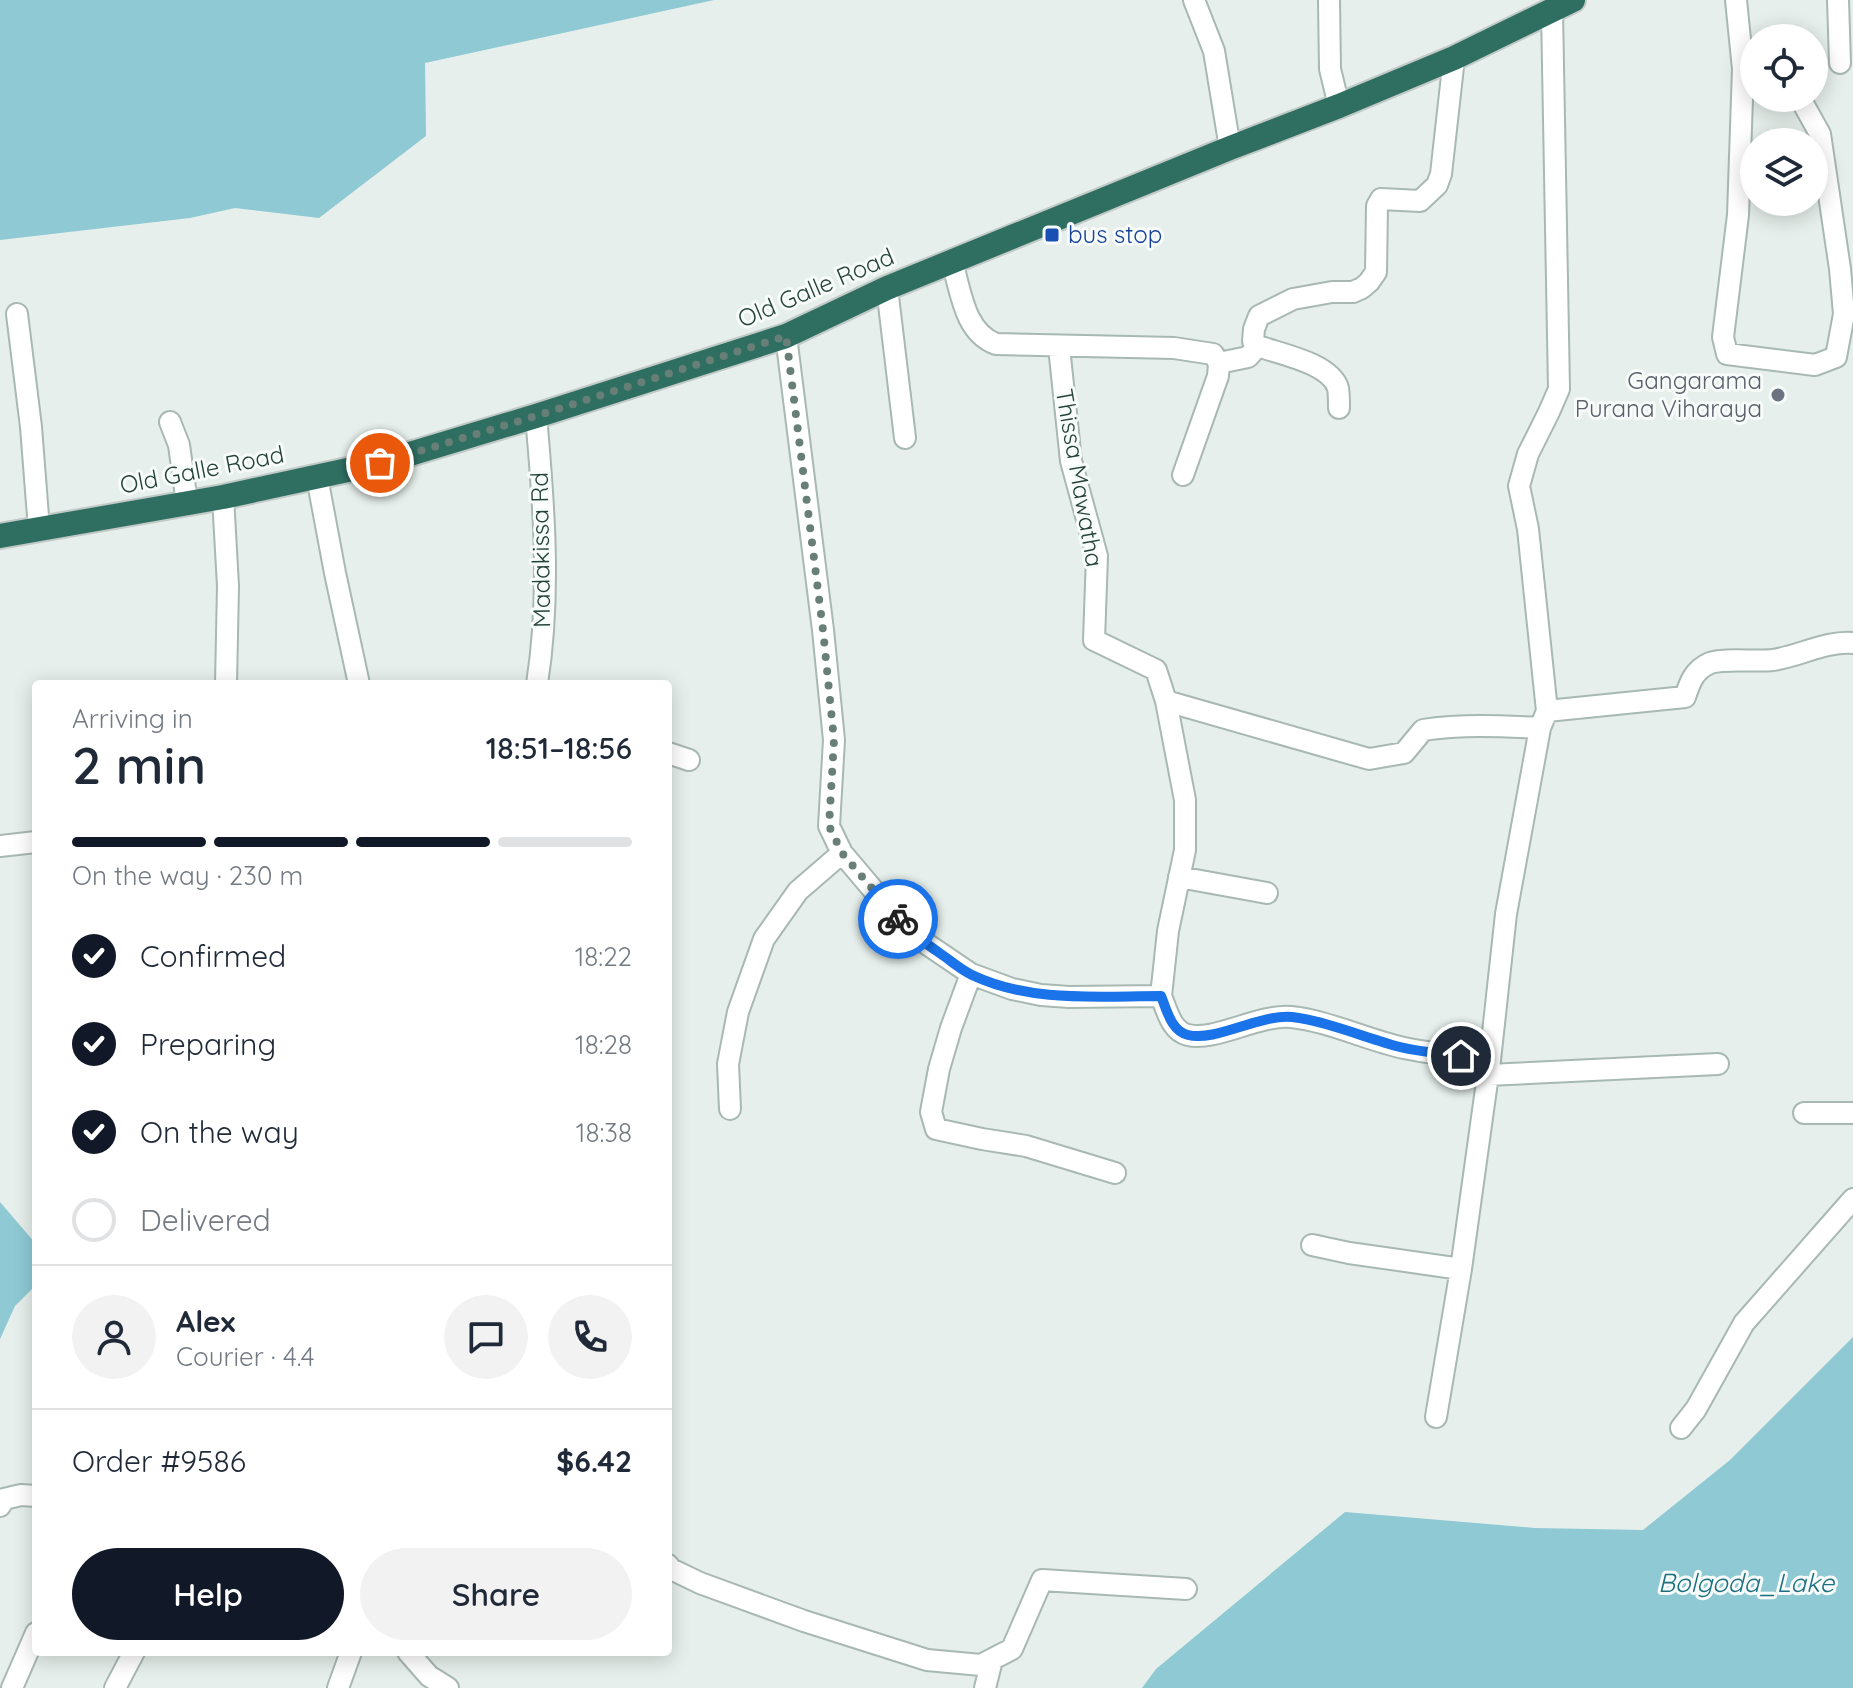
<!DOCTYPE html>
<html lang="en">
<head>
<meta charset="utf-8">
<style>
	body { margin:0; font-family:Quicksand,sans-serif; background:#f2f2f3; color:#1f2937; height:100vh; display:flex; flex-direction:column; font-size:30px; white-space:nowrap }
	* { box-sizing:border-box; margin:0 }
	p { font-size:26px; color:#747a83 }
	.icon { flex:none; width:44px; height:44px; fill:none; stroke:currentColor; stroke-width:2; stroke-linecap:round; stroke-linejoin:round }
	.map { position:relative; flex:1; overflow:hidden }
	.sheet { position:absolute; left:32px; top:680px; width:640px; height:976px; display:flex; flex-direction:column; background:#fff; border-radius:8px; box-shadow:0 4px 20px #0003 }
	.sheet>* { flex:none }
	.controls { position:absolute; left:1740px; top:24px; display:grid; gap:16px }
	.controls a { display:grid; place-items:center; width:88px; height:88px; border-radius:50%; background:#fff; box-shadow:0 4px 20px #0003; font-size:40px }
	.pin { position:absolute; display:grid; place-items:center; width:68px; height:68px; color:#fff; margin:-34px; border:4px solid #fff; border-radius:50%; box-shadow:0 2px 8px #0007 }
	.courier { position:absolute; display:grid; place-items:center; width:80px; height:80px; margin:-40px; border:6px solid #1a73e8; border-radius:50%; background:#fff; color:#222; box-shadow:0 2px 10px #0007 }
	.headline em { font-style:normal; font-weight:600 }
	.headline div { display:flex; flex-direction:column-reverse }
	.headline { display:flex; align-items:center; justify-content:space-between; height:136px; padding:0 40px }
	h1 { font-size:52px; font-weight:600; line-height:60px }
	.bar { display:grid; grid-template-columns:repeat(4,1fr); gap:12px 8px; align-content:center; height:96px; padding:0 40px }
	.bar i { height:10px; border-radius:6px; background:#e0e1e3 }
	.bar .selected { background:#111827 }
	.bar p { grid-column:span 4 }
	.line { display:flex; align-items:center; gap:20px; padding:0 40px; border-top:2px solid #e0e1e3 }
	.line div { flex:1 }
	.round { display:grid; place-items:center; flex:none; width:84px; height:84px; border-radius:42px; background:#f2f2f3 }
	ol { padding:0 40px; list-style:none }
	li { display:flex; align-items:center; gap:24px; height:88px }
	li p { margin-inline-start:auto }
	li .icon { padding:8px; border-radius:50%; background:#111827; color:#fff; stroke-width:4 }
	li:last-child { color:#747a83 }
	li i { width:44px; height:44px; border:4px solid #e0e1e3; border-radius:50% }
	.action { display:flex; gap:16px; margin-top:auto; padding:16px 40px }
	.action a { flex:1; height:92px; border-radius:48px; background:#111827; color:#fff; font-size:32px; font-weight:600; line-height:92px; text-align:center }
	.action a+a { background:#f2f2f3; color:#1f2937 }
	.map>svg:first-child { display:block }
	.water { fill:#8ec9d4 }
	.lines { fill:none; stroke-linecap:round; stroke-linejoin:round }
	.minor-casing { stroke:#a8b8b2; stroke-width:24 }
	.highway-casing { stroke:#c2cac8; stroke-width:28 }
	.minor { stroke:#fff; stroke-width:20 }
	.highway { stroke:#2f6f62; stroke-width:24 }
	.done { stroke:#687f78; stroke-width:8; stroke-dasharray:0 14.4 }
	.route { stroke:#1a73e8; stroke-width:10 }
	.transit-dot { fill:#1a4fb4; stroke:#f7fbf9; stroke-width:3 }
	.worship-dot { fill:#6b7280; stroke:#f7fbf9; stroke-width:3 }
	.labels { text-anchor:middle; stroke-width:6; stroke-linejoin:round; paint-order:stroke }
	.transit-label { font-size:24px; fill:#164399; stroke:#f7fbf9; text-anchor:start }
	.street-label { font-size:24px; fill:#24423a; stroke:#f7fbf9 }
	.worship-label { font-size:24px; fill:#5b616d; stroke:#f7fbf9; text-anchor:end }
	.water-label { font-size:26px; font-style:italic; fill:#1c6f80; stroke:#f7fbf9 }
</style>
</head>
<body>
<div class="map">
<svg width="1853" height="1688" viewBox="0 0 1853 1688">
	<rect width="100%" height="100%" fill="#e6efeb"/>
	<path class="water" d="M0 0H714L425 63 426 136 319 218 235 208 190 218 0 240Z
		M0 1202 36 1244V1285L15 1306 0 1339Z
		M1853 1337V1688H1142L1156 1669 1345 1512 1535 1528 1643 1530 1730 1460Z"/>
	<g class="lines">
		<g class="minor-casing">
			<path id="minor" d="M1194 0 1214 51 1230 148
				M1329 0 1330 69 1339 106
				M1736 0 1743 69 1738 215 1723 337 1727 354 1815 365 1836 357 1844 314 1840 269 1820 134 1800 98
				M1838 0 1840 63
				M952 262C961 291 964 332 996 344L1174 348 1213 354 1219 363 1218 376 1183 475
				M887 288 905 438
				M17 314 31 427 39 529
				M786 336 823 630 834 740 829 826 842 853 909 932 971 974 1012 989 1041 995 1069 997 1161 996C1167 1010 1171 1031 1188 1035 1214 1042 1259 1014 1291 1017 1329 1021 1367 1040 1404 1048 1432 1054 1461 1056 1490 1060
				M1059 347 1071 461 1097 556 1094 640 1156 670 1166 701 1185 800V850L1168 931 1161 996
				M1219 363 1248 357 1258 346
				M1339 408C1339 401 1339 394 1338 388 1330 363 1280 354 1258 346L1253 341 1254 329 1259 316 1293 299 1332 292H1353L1362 288 1369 282 1376 272 1377 206 1381 199 1420 201 1437 185 1441 174 1454 58
				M536 416C544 505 551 595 537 684
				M170 422 179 445 187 503
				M317 477 335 573 359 684
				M223 497 228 586 226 684
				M1166 701 1369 759 1404 753 1423 730C1461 724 1501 726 1540 728
				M1547 711 1685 697C1690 682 1694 670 1710 663 1724 658 1756 662 1773 660 1800 656 1825 641 1853 643
				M668 753 689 760
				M0 846 36 842
				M1179 877 1267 893
				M971 974 951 1028 939 1069 931 1112 936 1129 982 1139 1026 1146 1115 1173
				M1488 1075 1718 1064
				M730 1109 728 1064 738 1012 764 939 798 891 842 853
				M1804 1113H1853
				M1312 1245 1349 1253 1461 1269
				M1436 1417 1461 1269 1490 1060 1506 914 1540 728 1547 711 1528 529 1519 486 1528 454 1549 412 1559 389 1552 11
				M1681 1428 1696 1409 1744 1323 1853 1199
				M0 1506 4 1499 21 1495 36 1496
				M668 1565 671 1569 700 1583 804 1621 927 1660 981 1665 1012 1649 1042 1580 1186 1589
				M408 1652 429 1676 448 1688
				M12 1688 36 1633
				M115 1688 134 1652
				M338 1688 351 1652
				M985 1688 992 1660"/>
		</g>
		<g class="highway-casing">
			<path id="highway" d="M0 536 223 497 380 463 536 416 786 336 887 288 1230 148 1339 106 1454 58 1573 0"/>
		</g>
		<use href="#minor" class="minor"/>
		<use href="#highway" class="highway"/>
	</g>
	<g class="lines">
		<path class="done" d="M380 463 536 416 786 336 823 630 834 740 829 826 842 853 898 919"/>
		<path class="route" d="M898 919C911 933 925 943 941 954 951 961 961 970 972 975 1031 1003 1098 996 1161 996 1167 1010 1171 1031 1188 1035 1216 1042 1259 1014 1292 1017 1326 1021 1366 1038 1400 1047 1419 1052 1441 1053 1461 1056"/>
	</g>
	<rect class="transit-dot" x="1044" y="227" width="16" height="16" rx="4"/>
	<circle class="worship-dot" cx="1778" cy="395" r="8"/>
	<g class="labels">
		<g class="transit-label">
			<text x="1068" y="243">bus stop</text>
		</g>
		<g class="street-label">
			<text transform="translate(816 288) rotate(-23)" y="8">Old Galle Road</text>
			<text transform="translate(202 470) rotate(-11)" y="8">Old Galle Road</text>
			<text transform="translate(1079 478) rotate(80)" y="8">Thissa Mawatha</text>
			<text transform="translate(541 550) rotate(-91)" y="8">Madakissa Rd</text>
		</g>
		<g class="worship-label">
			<text x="1762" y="389">Gangarama<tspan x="1762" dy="28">Purana Viharaya</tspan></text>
		</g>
		<g class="water-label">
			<text x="1746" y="1592">Bolgoda_Lake</text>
		</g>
	</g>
</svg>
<div class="controls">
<a><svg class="icon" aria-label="locate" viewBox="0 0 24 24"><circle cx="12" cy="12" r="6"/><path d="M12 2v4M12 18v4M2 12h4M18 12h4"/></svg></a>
<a><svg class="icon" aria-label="layers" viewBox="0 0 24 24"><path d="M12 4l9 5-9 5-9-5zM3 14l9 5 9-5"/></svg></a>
</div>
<div class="pin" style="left:380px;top:463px;background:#ea580c"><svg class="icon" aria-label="bag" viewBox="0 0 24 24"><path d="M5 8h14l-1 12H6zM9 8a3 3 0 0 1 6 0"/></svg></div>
<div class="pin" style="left:1461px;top:1056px;background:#1f2937"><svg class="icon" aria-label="home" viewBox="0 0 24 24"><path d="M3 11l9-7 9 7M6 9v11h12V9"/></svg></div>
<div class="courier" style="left:898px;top:919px"><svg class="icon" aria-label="bike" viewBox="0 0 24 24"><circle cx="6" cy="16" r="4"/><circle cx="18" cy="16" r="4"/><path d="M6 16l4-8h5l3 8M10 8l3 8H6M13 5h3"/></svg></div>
<section class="sheet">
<div class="headline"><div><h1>2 min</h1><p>Arriving in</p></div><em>18:51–18:56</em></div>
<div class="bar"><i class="selected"></i><i class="selected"></i><i class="selected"></i><i></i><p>On the way · 230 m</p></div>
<ol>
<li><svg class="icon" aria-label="check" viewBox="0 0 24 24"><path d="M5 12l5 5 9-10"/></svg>Confirmed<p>18:22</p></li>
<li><svg class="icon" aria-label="check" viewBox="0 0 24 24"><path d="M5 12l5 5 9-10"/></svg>Preparing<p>18:28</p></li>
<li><svg class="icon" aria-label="check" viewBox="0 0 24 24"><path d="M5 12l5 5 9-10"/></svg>On the way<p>18:38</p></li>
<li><i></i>Delivered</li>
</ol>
<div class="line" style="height:144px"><a class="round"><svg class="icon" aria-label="person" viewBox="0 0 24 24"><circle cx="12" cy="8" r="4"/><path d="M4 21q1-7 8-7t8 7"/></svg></a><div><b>Alex</b><p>Courier · 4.4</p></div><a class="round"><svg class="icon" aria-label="chat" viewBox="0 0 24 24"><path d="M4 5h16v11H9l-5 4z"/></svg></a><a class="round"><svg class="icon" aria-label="phone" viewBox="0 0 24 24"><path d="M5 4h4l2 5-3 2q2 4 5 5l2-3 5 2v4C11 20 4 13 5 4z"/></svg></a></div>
<div class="line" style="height:104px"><div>Order #9586</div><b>$6.42</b></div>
<div class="action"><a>Help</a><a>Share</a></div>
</section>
</div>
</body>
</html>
